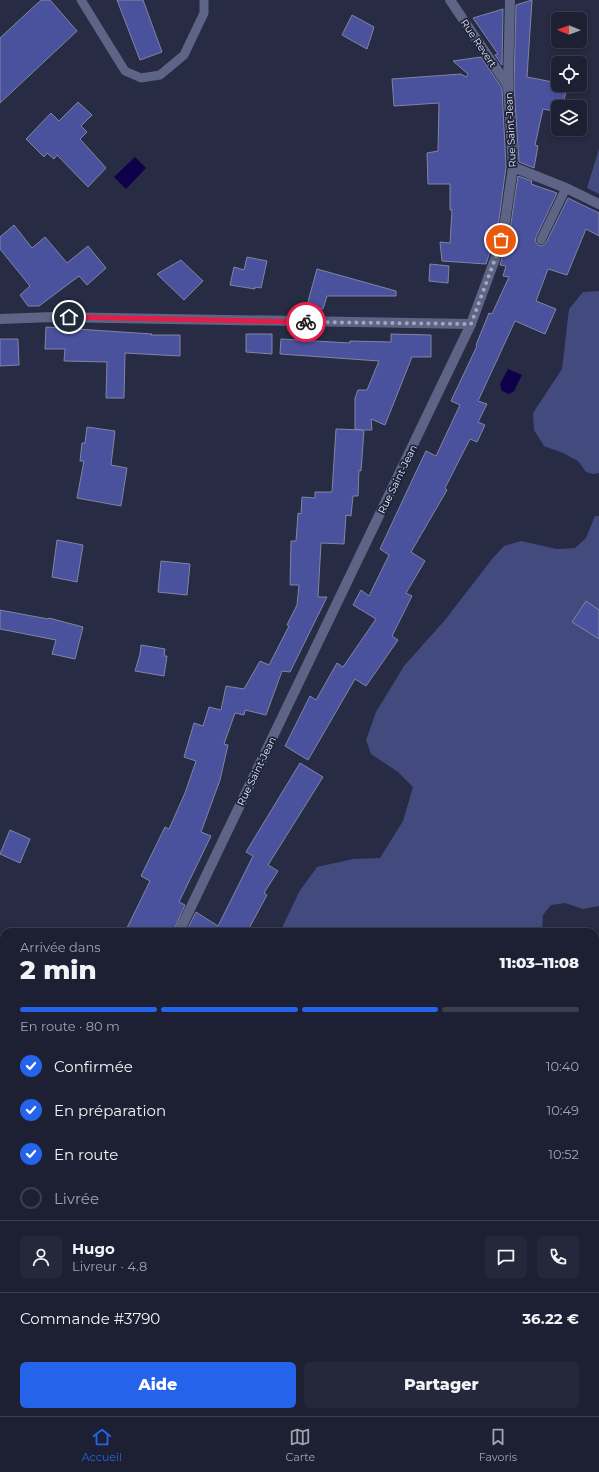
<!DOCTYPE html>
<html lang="fr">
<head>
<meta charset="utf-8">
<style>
	body { margin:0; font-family:Montserrat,sans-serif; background:#25283a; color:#f1f3f6; height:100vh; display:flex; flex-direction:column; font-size:15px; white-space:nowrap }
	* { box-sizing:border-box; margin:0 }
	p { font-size:13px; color:#a0a3ac }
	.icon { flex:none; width:22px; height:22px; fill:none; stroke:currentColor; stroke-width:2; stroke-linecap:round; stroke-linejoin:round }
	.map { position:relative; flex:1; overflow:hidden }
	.sheet { position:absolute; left:0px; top:928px; width:599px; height:488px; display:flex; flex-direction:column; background:#1d2032; border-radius:12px 12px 0 0; box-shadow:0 2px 6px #0003,0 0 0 1px #3b3e4d }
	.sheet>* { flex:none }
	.needle { width:26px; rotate:271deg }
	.buttons { position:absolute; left:551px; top:12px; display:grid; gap:8px }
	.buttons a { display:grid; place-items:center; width:36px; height:36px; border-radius:6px; background:#1d2032; box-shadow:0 2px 6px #0003,0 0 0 1px #3b3e4d; font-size:20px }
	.pin { position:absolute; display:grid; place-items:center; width:34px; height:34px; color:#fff; margin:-17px; border:2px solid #fff; border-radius:50%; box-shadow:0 1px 4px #0007 }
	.courier { position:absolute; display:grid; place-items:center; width:40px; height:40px; margin:-20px; border:3px solid #e11d48; border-radius:50%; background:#fff; color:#222; box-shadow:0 1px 5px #0007 }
	.overview em { font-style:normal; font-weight:800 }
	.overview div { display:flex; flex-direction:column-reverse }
	.overview { display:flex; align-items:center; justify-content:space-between; height:68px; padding:0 20px }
	h1 { font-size:26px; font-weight:800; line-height:30px }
	.bar { display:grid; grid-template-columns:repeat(4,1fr); gap:6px 4px; align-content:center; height:48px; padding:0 20px }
	.bar i { height:5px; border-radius:3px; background:#3b3e4d }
	.bar .selected { background:#2563eb }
	.bar p { grid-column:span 4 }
	.line { display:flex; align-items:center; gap:10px; padding:0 20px; border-top:1px solid #3b3e4d }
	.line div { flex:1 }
	.round { display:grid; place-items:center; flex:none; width:42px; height:42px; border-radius:6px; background:#25283a }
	ol { padding:0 20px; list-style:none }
	li { display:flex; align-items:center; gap:12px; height:44px }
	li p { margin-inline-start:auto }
	li .icon { padding:4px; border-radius:50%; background:#2563eb; color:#fff; stroke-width:4 }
	li:last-child { color:#a0a3ac }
	li i { width:22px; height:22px; border:2px solid #3b3e4d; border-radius:50% }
	.primary-button { display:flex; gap:8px; margin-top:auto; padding:8px 20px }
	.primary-button a { flex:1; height:46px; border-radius:6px; background:#2563eb; color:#fff; font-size:16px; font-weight:800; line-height:46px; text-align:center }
	.primary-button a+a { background:#25283a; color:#f1f3f6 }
	.menu { display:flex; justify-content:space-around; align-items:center; height:56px; border-top:1px solid #3b3e4d; background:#1d2032; font-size:11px; color:#a0a3ac }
	.menu a { display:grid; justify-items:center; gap:2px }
	.menu .selected { color:#2563eb }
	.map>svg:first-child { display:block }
	.green { fill:#434b7e }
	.water { fill:#0e014a }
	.building { fill:#4a529e; stroke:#8085a2 }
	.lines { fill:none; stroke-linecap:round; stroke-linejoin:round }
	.service { stroke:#5e6486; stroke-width:9 }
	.minor { stroke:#5e6486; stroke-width:10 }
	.tertiary { stroke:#5e6486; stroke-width:10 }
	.done { stroke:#a3a7ba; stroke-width:4; stroke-dasharray:0 7.2 }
	.route { stroke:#e11d48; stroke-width:5 }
	.labels { text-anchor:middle; stroke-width:3.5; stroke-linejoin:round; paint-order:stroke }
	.street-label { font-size:10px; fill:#e6eafa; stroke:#1e2238 }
</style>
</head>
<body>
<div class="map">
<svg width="599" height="1416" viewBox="0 0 599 1416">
	<rect width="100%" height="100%" fill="#272b43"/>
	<path class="green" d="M599 149V194L587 188Z
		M599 291V473L593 474 586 472 578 461 563 453 544 446 534 430 533 413 562 369 569 309 583 292Z
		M595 516H599V906L583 909 565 903 551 905 543 915 542 932H280L299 892 317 867 353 859 380 858 403 821 413 787 398 772 371 754 366 740 376 712 404 666 445 620 492 559 504 546 521 541 557 549 575 548 586 538Z
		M599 1028V1416H190L194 1412H595V1033Z"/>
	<path class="water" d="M135 157 146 168 126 189 114 177Z
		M508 369 522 375 514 391 509 394 502 391 500 384Z
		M599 1227V1256L595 1260V1231Z
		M391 1412H442L438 1416H387Z"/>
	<path class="building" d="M41 0H50L77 31 0 103V38Z
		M117 0H143L162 52 140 60Z
		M532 0 527 77 558 83 559 87 567 88 562 107H558V112L543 109 535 145 538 146 534 168 519 162 514 86 516 5Z
		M503 9 502 65 495 55 498 54 473 18Z
		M352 15 374 27 367 49 342 35Z
		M481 57 502 88 506 167 498 227 486 264 442 261 440 242 450 243 452 210H450V184H428L427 153 438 151 439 103 394 106 392 79 461 74 466 77 468 74 453 61Z
		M78 102 92 115 81 126 87 132 80 139 106 168 88 187 57 155 54 159 47 153 44 157 26 139 51 113 59 121Z
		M518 176 532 181 531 184 557 193 536 237 535 241 538 245 542 246 546 243 568 198 599 213V236L586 229 567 275 548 269 536 301 556 309 545 334 515 321 478 401 487 404 478 422 485 425 477 442 470 439 445 488 447 490 411 552 425 561 406 593 412 596 392 636 398 640 366 686 355 679 308 760 285 746 310 696 316 700 337 663 343 667 376 619 353 605 361 590 369 596 389 555 380 549 416 472 426 451 436 456 460 405 451 401 477 346 476 345 489 313 492 314 509 277 503 276 506 266 500 265 510 230Z
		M14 225 32 248 45 237 67 263 88 246 106 268 87 285 79 276 39 306H28L20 295 30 286 0 249V237Z
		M247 257 267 261 261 288 255 287V289L230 285 234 267 244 270Z
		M181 260 203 281 184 300 157 274Z
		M430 264 449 266 448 283 429 281Z
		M317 269 396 291V296H327L323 309H306Z
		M46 327 152 334 151 335H180V356L125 353 124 398H106L107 362 64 361 65 349H45Z
		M246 334H272V354L246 352Z
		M391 334 431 335V357H412L385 425 371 419 372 430H364L361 471 359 470 358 496H353L351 516 346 515 344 544 321 543 318 597H327L290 672 282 671 266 715 245 710 244 715 235 713 224 744 228 745 220 780 201 832 211 836 179 902 185 905 173 932H125L150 881 141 876 165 827 169 829 185 793 196 761 184 757 194 723 203 726 209 707 221 710 226 686 244 689 260 661 269 665 289 626 287 625 297 605 299 585H290L291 541H296L298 513 301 514 302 497 315 498V492H332L336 429 363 430 355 429V398L358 390H367L379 361 280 354 281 339 350 343V341L391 342Z
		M0 339H18L19 365 0 366Z
		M87 427 115 431 111 465 127 468 121 506 77 498 84 461H80L82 443H85Z
		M57 540 83 545 77 582 52 577Z
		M161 561 190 564 187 595 158 592Z
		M586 601 599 610V639L572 622Z
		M0 610 48 619 49 618 83 627 75 659 52 654 56 640 0 629Z
		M141 645 165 649 164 656H167L164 676 135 671 140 654Z
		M300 763 323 777 268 865 278 871 264 893 267 895 247 932H186L196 912 218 926 253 856 246 852Z
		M10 830 30 839 20 863 0 854Z"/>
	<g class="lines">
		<path class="service" d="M81 0 125 71 141 78 160 75 184 55 204 13V0
			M541 240 566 188"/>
		<path class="minor" d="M450 0 508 86
			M513 167 566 188 599 204
			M0 319 53 317 471 324
			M595 1006 599 1001
			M164 1416 167 1412"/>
		<path class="tertiary" d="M179 932 471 324 498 251 504 228 513 167 508 86 510 0
			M0 1198 4 1192"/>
	</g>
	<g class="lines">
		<path class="done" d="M306 322 471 324 498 251 501 240"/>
		<path class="route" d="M69 317 306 322"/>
	</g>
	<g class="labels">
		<g class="street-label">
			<text transform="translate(479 43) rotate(56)" y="4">Rue Revert</text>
			<text transform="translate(510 130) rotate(-93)" y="4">Rue Saint-Jean</text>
			<text transform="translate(397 479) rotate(-64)" y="4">Rue Saint-Jean</text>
			<text transform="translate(256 771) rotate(-64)" y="4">Rue Saint-Jean</text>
		</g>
	</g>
</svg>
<div class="buttons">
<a><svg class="needle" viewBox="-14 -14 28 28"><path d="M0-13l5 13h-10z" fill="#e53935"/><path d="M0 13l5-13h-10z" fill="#a0a3ac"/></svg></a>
<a><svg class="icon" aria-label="locate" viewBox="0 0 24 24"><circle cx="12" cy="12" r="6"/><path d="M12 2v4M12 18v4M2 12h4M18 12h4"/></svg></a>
<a><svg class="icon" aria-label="layers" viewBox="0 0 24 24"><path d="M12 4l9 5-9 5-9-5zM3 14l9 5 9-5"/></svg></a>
</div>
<div class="pin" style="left:501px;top:240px;background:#ea580c"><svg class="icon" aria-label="bag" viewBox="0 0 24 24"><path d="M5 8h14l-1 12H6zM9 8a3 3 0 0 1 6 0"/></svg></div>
<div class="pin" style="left:69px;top:317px;background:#1f2937"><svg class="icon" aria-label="home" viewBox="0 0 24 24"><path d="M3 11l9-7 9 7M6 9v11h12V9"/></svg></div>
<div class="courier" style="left:306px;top:322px"><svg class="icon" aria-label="bike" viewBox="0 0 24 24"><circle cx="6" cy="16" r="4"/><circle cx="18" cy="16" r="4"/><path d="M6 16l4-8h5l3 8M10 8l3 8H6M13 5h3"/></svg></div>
<section class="sheet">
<div class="overview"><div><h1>2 min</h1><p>Arrivée dans</p></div><em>11:03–11:08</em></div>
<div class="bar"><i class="selected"></i><i class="selected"></i><i class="selected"></i><i></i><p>En route · 80 m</p></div>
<ol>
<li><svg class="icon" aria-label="check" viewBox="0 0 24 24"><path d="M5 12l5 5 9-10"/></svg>Confirmée<p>10:40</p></li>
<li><svg class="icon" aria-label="check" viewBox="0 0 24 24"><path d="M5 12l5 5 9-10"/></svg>En préparation<p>10:49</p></li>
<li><svg class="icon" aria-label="check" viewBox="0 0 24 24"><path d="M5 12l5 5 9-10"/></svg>En route<p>10:52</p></li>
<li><i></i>Livrée</li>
</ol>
<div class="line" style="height:72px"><a class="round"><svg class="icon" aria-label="person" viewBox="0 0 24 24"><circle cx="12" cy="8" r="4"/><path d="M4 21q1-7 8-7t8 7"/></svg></a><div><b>Hugo</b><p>Livreur · 4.8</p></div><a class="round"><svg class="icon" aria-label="chat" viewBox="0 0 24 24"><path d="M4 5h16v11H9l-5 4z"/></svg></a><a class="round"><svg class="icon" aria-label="phone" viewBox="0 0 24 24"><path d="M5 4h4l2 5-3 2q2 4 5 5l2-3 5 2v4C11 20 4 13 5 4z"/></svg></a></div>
<div class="line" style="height:52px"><div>Commande #3790</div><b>36.22 €</b></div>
<div class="primary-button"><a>Aide</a><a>Partager</a></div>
</section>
</div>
<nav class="menu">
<a class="selected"><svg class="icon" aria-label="home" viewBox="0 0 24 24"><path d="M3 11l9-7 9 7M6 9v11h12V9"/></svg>Accueil</a>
<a><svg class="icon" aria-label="map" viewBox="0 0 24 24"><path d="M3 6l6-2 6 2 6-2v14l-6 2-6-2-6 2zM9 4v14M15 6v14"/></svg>Carte</a>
<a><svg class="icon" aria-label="saved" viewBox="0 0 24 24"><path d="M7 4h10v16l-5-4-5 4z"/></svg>Favoris</a>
</nav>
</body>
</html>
